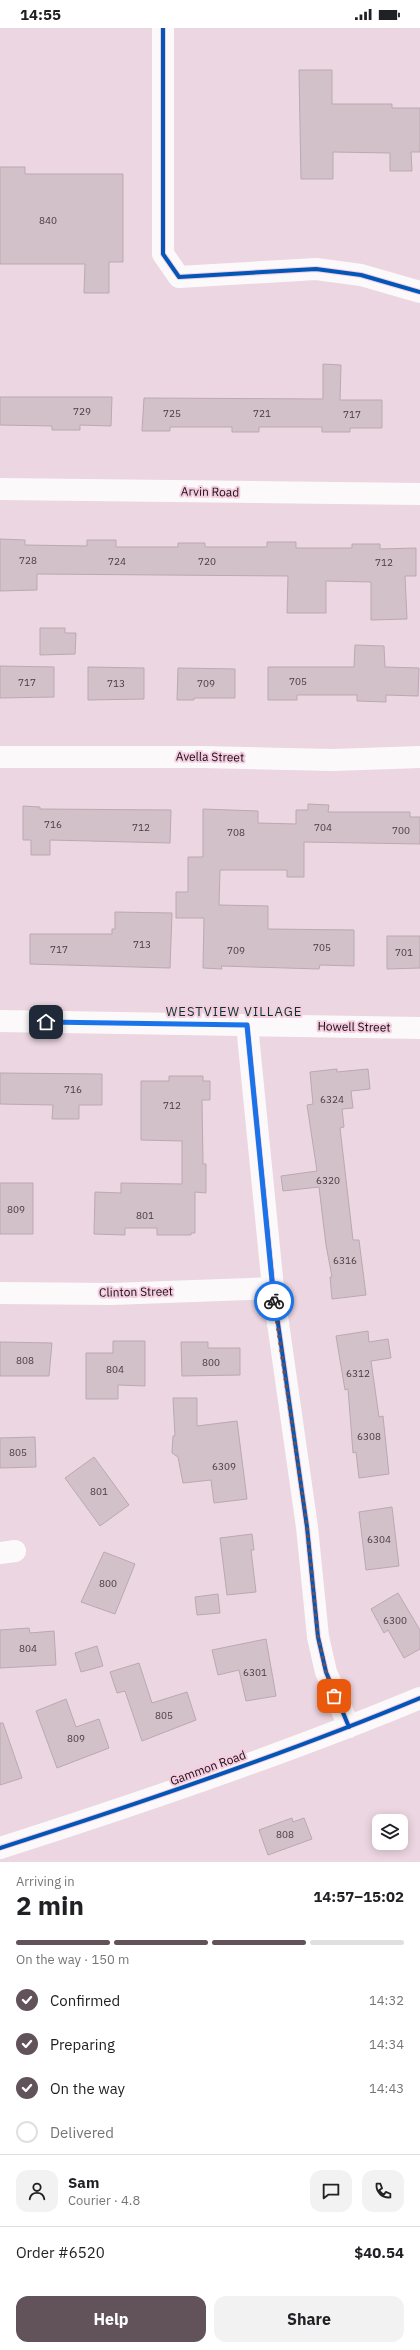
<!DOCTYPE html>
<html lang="en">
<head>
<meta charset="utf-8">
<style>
	body { margin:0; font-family:"IBM Plex Sans",sans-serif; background:#f2f2f2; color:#202124; height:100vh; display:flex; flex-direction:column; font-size:15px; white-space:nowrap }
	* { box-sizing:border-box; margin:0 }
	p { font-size:13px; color:#757577 }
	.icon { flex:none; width:22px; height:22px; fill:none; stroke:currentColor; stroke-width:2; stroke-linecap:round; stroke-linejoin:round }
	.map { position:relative; height:1834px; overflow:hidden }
	.side { display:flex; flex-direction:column; background:#fff; flex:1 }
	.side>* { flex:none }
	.controls { position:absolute; left:372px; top:1786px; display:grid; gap:8px }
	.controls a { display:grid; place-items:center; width:36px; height:36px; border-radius:8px; background:#fff; box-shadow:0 2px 10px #0003; font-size:20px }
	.pin { position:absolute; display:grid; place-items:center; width:34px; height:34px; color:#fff; margin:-17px; border-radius:8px; box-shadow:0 2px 6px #0006 }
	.courier { position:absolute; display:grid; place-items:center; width:40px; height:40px; margin:-20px; border:3px solid #1a73e8; border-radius:50%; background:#fff; color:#222; box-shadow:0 1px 5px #0007 }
	.summary em { font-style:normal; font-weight:700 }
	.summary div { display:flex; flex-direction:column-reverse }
	.summary { display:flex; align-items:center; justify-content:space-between; height:68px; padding:0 16px }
	h1 { font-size:26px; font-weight:700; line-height:30px }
	.bar { display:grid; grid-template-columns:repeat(4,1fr); gap:6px 4px; align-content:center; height:48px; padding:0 16px }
	.bar i { height:5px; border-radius:3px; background:#e0e0e0 }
	.bar .active { background:#62535a }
	.bar p { grid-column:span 4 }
	.line { display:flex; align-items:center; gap:10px; padding:0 16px; border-top:1px solid #e0e0e0 }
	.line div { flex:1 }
	.round { display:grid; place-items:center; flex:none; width:42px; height:42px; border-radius:12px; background:#f2f2f2 }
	ol { padding:0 16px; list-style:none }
	li { display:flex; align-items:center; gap:12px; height:44px }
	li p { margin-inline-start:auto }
	li .icon { padding:4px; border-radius:50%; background:#62535a; color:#fff; stroke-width:4 }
	li:last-child { color:#757577 }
	li i { width:22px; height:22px; border:2px solid #e0e0e0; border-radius:50% }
	.action { display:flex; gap:8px; margin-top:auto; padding:8px 16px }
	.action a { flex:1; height:46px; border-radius:12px; background:#62535a; color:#fff; font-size:16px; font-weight:700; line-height:46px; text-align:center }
	.action a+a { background:#f2f2f2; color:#202124 }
	.status { display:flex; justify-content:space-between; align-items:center; height:28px; padding:0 20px; background:#fff; direction:ltr }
	.status svg { height:11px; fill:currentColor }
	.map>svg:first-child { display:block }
	.building { fill:#d2c1c9; stroke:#b9a9b1 }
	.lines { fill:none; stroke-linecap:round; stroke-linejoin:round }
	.minor { stroke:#fcf9fa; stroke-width:22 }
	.cycleway-casing { stroke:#f5cde0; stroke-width:6 }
	.cycleway { stroke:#0057b8; stroke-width:4 }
	.done { stroke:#62535a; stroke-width:4; stroke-dasharray:0 7.2 }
	.route { stroke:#1a73e8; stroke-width:5 }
	.labels { text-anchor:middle; stroke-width:4; stroke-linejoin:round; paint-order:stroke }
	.number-label { font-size:10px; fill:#483b42 }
	.street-label { font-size:12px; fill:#180c12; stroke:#f5cde0 }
	.neighbourhood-label { font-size:13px; letter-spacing:1px; fill:#003627; stroke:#f5cde0 }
</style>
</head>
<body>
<div class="status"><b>14:55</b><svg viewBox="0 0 49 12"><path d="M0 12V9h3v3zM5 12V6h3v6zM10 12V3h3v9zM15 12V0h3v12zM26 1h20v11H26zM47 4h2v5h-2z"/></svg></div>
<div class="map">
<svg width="420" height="1834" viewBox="0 0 420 1834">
	<rect width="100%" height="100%" fill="#ecd6e1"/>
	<path class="building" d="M299 42H332V76H392V80H420V124H411L412 143H390V125L333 124V151H301Z
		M0 139H25V146H123V234H109V265H84L85 236H0Z
		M323 336 341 337 340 372H382V400H350V404H322V399H259V404H232V399H170V403H142L144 370 323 371Z
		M0 369H112L111 398 80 397V402H52V398L0 397Z
		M0 511 25 512V517L87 518V512H116V519H178V515H205V519H267V514H296V520H352V516H380V521L416 520V548H405L407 591 371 592V554L326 553V585H287L288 548 37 546V562L0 563Z
		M40 600H65V605H76L75 626 40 627Z
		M355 617 384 618 385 639 419 640 418 668 386 667V674L357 673V667H297V672H268V639H354Z
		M0 638 54 639V669L0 670Z
		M88 639 144 640V671L88 672Z
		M178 640 235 641V670H194V672H177Z
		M308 776 329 777 328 784H410V789H420V816L304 814V849H287V842H220L219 877 268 878V901L354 902V938L320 937 319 941 221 938 222 941 203 940 204 890H176V864H188V829H203V781L258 783V795L296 796V782H308Z
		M23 778 40 779V781L171 782 170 815 50 812V827H31V812H23Z
		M115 884 172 885 170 940 30 936V906H112V901H115Z
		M387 908H420V940L387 941Z
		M337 1041V1044L368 1041 370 1061 351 1063 353 1080 342 1081 344 1099 340 1100 353 1212H359L366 1267 332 1271 330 1249H332L326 1217 319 1159 283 1163 281 1148 317 1143 307 1077 313 1076 310 1044Z
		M0 1045 102 1046V1077H79V1091H52L53 1077 0 1076Z
		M169 1048H203V1053H210V1072H202L203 1136H206V1165L195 1164V1205H191V1207H157V1200H125V1207L94 1206 95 1164 121 1165V1155L182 1156V1113L141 1112V1053H169Z
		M0 1155H33V1206H0Z
		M368 1303 369 1314 388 1311 391 1330 371 1333 379 1389 383 1388 389 1446 359 1450 356 1424 353 1425 348 1361 345 1362 336 1308Z
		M113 1313H145V1358L118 1357V1371H86V1325H113Z
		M0 1314 52 1315 49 1348H0Z
		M181 1314H208V1320H240V1347L182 1348Z
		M173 1370H197V1398L237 1393 247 1471 214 1475 211 1452 183 1455 178 1429 172 1425 173 1408H175Z
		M35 1409 36 1439 0 1440V1410Z
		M94 1429 129 1477 100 1498 65 1450Z
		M392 1479 399 1538 366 1542 359 1484Z
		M252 1506 254 1522H251L256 1564 227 1567 220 1510Z
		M104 1524 135 1536 115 1586 81 1574Z
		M398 1565 420 1602V1621L404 1630 388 1602 384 1605 371 1581Z
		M218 1566 220 1585 197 1587 195 1569Z
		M29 1600 30 1605 54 1603 56 1637 0 1640V1602Z
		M266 1611 276 1668 246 1673 239 1642 218 1647 212 1622Z
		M97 1618 103 1638 81 1644 75 1625Z
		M139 1635 152 1675 187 1664 196 1692 142 1713 125 1663 117 1665 110 1644Z
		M66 1671 76 1699 99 1691 109 1720 57 1740 36 1683Z
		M0 1695H3L22 1750 0 1757Z
		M292 1790 293 1794 304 1790 312 1811 268 1827 259 1802Z"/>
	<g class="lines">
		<path class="minor" d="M163 0V226L179 249 316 241 361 247 420 264
			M0 461 420 466
			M0 729H203L333 732 420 729
			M0 993 420 1000
			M247 997 273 1260 307 1499 318 1609 326 1644 349 1699
			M0 1265 112 1266 273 1260
			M0 1525 15 1523
			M0 1820C141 1775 283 1727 420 1670"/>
		<g class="cycleway-casing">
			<path id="cycleway" d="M163 0V226L179 249 316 241 361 247 420 264
				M247 997 273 1260 307 1499 318 1609 326 1644 349 1699
				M0 1820C141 1775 283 1727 420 1670"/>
		</g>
		<use href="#cycleway" class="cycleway"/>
	</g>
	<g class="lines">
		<path class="done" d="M274 1273 307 1499 318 1609 326 1644 334 1668"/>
		<path class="route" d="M46 994 247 997 274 1273"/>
	</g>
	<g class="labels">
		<g class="number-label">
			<text x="48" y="196">840</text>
			<text x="82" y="387">729</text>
			<text x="172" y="389">725</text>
			<text x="262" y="389">721</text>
			<text x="352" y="390">717</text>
			<text x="28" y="536">728</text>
			<text x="117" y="537">724</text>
			<text x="207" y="537">720</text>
			<text x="384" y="538">712</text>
			<text x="298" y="657">705</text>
			<text x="27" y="658">717</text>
			<text x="116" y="659">713</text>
			<text x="206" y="659">709</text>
			<text x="53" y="800">716</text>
			<text x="141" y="803">712</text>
			<text x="323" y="803">704</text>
			<text x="401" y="806">700</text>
			<text x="236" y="808">708</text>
			<text x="142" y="920">713</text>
			<text x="322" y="923">705</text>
			<text x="59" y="925">717</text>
			<text x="236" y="926">709</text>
			<text x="404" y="928">701</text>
			<text x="73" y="1065">716</text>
			<text x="332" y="1075">6324</text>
			<text x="172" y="1081">712</text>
			<text x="328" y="1156">6320</text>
			<text x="16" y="1185">809</text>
			<text x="145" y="1191">801</text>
			<text x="345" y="1236">6316</text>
			<text x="25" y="1336">808</text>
			<text x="211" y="1338">800</text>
			<text x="115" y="1345">804</text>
			<text x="358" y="1349">6312</text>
			<text x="369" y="1412">6308</text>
			<text x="18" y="1428">805</text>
			<text x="224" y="1442">6309</text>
			<text x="99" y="1467">801</text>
			<text x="379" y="1515">6304</text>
			<text x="108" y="1559">800</text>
			<text x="395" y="1596">6300</text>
			<text x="28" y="1624">804</text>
			<text x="255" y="1648">6301</text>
			<text x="164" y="1691">805</text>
			<text x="76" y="1714">809</text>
			<text x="285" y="1810">808</text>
		</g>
		<g class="street-label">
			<text transform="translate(210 464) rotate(1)" y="4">Arvin Road</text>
			<text transform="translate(210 729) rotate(1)" y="4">Avella Street</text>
			<text transform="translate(354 999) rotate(1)" y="4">Howell Street</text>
			<text transform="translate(136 1264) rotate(-1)" y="4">Clinton Street</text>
			<text transform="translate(208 1740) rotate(-20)" y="4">Gammon Road</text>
		</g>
		<g class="neighbourhood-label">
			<text x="234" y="988">WESTVIEW VILLAGE</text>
		</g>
	</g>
</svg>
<div class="controls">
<a><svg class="icon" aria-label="layers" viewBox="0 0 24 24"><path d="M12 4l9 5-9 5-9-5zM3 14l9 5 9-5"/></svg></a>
</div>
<div class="pin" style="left:334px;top:1668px;background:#ea580c"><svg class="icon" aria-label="bag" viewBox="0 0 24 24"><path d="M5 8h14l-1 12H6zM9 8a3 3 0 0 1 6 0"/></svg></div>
<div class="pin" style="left:46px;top:994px;background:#1f2937"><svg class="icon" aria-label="home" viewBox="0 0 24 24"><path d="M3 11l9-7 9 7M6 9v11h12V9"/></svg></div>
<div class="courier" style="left:274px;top:1273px"><svg class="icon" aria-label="bike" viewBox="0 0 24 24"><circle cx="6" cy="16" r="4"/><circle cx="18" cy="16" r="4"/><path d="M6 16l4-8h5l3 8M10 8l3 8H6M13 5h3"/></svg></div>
</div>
<section class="side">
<div class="summary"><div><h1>2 min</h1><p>Arriving in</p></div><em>14:57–15:02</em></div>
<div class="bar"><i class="active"></i><i class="active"></i><i class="active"></i><i></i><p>On the way · 150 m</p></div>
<ol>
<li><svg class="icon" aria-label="check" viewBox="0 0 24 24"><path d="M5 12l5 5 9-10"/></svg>Confirmed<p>14:32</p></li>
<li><svg class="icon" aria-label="check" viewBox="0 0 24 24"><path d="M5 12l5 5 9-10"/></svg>Preparing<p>14:34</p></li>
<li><svg class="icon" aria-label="check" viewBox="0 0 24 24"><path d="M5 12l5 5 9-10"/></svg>On the way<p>14:43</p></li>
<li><i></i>Delivered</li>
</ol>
<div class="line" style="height:72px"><a class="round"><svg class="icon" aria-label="person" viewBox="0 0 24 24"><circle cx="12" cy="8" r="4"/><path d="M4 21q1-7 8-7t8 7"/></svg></a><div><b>Sam</b><p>Courier · 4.8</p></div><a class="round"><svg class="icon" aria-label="chat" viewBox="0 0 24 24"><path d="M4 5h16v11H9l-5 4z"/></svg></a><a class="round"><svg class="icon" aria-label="phone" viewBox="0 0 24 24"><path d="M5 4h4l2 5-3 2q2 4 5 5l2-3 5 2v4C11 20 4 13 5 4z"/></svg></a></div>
<div class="line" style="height:52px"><div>Order #6520</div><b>$40.54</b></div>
<div class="action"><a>Help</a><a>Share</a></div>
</section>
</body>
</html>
